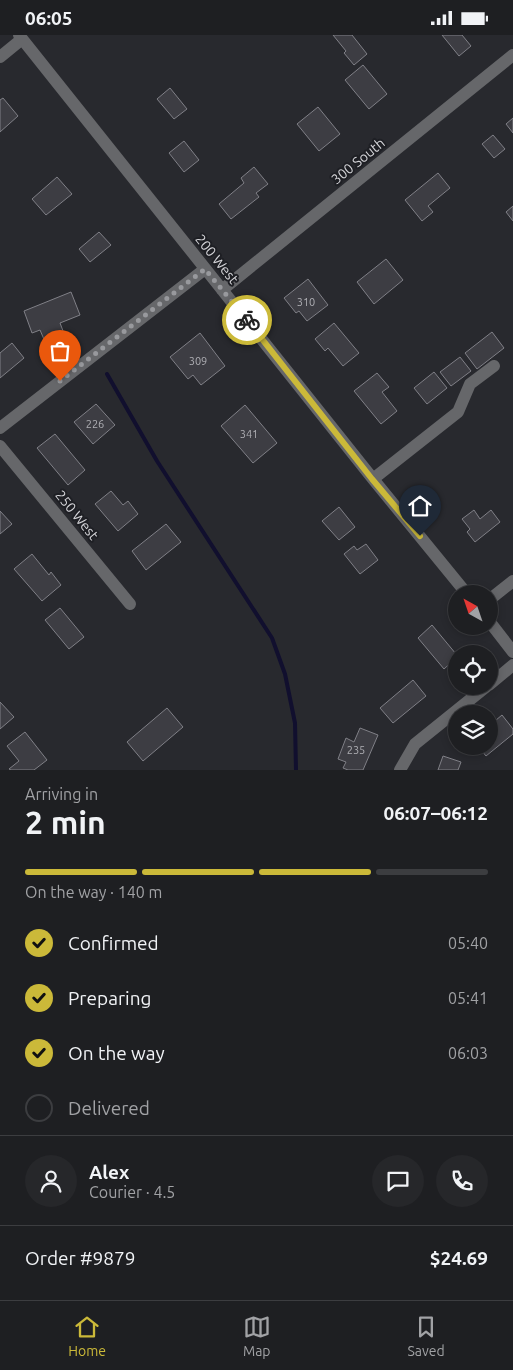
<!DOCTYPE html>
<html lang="en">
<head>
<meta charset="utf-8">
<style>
	body { margin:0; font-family:Ubuntu,sans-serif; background:#26272a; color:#f1f3f6; height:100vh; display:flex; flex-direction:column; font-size:19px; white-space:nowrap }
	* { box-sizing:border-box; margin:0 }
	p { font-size:16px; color:#a1a2a5 }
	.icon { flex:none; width:28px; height:28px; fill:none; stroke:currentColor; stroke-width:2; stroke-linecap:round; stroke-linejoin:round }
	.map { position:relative; height:735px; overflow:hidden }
	.panel { display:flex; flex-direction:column; background:#1e1f22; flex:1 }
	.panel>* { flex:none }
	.needle { width:32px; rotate:320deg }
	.fabs { position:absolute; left:448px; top:550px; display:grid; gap:10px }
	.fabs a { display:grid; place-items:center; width:50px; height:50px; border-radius:50%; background:#1e1f22; box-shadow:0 2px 8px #0003,0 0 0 1px #3c3d40; font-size:25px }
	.pin { position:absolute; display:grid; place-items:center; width:42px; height:42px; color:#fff; margin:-51px -21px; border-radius:50% 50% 50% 0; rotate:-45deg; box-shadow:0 0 5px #0007 }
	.pin .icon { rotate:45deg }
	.courier { position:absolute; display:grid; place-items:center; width:50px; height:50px; margin:-25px; border:4px solid #cbb939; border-radius:50%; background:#fff; color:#222; box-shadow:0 1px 6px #0007 }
	.summary em { font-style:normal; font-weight:600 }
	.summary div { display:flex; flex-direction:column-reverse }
	.summary { display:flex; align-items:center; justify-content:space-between; height:85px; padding:0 25px }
	h1 { font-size:32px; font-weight:600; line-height:38px }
	.bar { display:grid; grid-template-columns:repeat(4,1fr); gap:8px 5px; align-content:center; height:60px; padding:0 25px }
	.bar i { height:6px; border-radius:4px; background:#3c3d40 }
	.bar .current { background:#cbb939 }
	.bar p { grid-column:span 4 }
	.line { display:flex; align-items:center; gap:12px; padding:0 25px; border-top:1px solid #3c3d40 }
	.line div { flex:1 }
	.round { display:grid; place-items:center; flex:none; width:52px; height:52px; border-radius:26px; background:#26272a }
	ol { padding:0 25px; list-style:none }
	li { display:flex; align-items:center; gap:15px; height:55px }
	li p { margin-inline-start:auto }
	li .icon { padding:5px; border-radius:50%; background:#cbb939; color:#111; stroke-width:4 }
	li:last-child { color:#a1a2a5 }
	li i { width:28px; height:28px; border:2px solid #3c3d40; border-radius:50% }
	.status { display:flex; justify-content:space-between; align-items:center; height:35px; padding:0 25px; background:#1e1f22; direction:ltr }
	.status svg { height:14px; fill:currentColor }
	.dock { display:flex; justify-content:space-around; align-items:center; height:70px; border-top:1px solid #3c3d40; background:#1e1f22; font-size:14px; color:#a1a2a5 }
	.dock a { display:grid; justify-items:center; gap:2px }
	.dock .current { color:#cbb939 }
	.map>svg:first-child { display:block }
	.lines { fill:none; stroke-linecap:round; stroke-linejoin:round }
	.stream { stroke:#110f2e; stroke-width:4 }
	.building { fill:#3d3d43; stroke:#808087 }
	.minor { stroke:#66676a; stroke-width:12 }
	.done { stroke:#98999d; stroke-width:5; stroke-dasharray:0 9 }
	.route { stroke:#cbb939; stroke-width:6 }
	.labels { text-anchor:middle; stroke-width:4; stroke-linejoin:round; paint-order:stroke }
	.number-label { font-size:11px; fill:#afafb4 }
	.street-label { font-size:14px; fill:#d5d5d9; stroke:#1e1f24 }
</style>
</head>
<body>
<div class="status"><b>06:05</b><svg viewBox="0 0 49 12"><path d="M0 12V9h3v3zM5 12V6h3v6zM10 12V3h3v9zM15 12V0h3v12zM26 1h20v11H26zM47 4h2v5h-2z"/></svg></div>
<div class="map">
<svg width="513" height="735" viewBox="0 0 513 735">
	<rect width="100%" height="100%" fill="#28292e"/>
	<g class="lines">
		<path class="stream" d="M107 339 157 426 272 603 285 639 295 688 296 735"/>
	</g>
	<path class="building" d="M333 0H352L367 19 354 30 344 18 346 16Z
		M442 0H462L471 11 459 21Z
		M363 30 387 59 369 74 345 45Z
		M170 53 187 74 174 84 157 64Z
		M3 63 18 81 0 97V65Z
		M318 72 340 99 319 116 297 89Z
		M513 83V98L506 89Z
		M493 100 505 114 494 123 482 109Z
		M184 106 199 125 184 137 169 118Z
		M254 132 268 149 256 158 259 162 231 184 219 169 244 148 241 143Z
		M438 138 450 153 428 171 433 177 422 186 405 165Z
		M57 142 72 159 46 180 32 164Z
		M513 171V186L506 177Z
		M99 197 111 210 90 227 79 214Z
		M386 224 403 245 374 269 357 247Z
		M308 244 328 270 307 286 299 276 296 278 284 263Z
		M71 257 80 280 60 288 65 301 46 309 40 295 32 298 24 276Z
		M334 288 359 318 343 331 328 313 325 316 315 304Z
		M492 297 504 313 477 334 465 318Z
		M200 298 225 331 201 350 193 340 188 344 170 322Z
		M12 308 24 323 0 343V318Z
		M460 322 471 336 451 351 440 337Z
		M434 337 447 353 427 369 414 353Z
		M377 338 389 352 382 357 397 376 381 389 354 356Z
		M96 369 115 390 93 409 74 387Z
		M245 370 277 408 253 428 221 391Z
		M55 399 85 435 68 450 37 413Z
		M111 456 123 470 128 466 138 479 118 496 95 469Z
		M339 472 355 492 339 505 322 486Z
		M474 475 480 484 491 475 500 487 475 507 467 497 470 494 462 484Z
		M0 476 12 489 0 499Z
		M166 489 181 507 146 535 132 516Z
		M366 509 378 525 360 539 344 519 354 511 357 515Z
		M32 519 49 540 51 537 61 550 42 566 14 534Z
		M60 573 84 602 69 614 45 585Z
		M432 590 456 619V623L444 634 418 603Z
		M413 645 426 661 393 688 380 673Z
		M0 667 14 682 0 694Z
		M167 673 183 692 143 726 127 707Z
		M502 680 513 694V699L486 721 478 711H489V691Z
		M360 693 378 700 363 735H348L343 733 346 727 338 724 346 703 354 707Z
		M25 697 47 725 34 735H11L9 734 19 726 7 711Z
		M443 721 461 727 458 735H438Z"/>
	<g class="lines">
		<path class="minor" d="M19 0 373 444 467 559
			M0 22 22 4
			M222 255 513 20
			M0 393 205 234
			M0 411 130 569
			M373 444 458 377 470 349 494 331
			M489 565 513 546
			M489 586 513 617
			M489 650 513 630
			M400 735 415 709 487 651"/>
	</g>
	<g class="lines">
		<path class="done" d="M60 346 205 234 247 285"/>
		<path class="route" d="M247 285 372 444 420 501"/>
	</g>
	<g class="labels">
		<g class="number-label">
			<text x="306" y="271">310</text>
			<text x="198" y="330">309</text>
			<text x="95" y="393">226</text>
			<text x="249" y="403">341</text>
			<text x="356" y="719">235</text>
		</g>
		<g class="street-label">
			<text transform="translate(358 126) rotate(-39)" y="5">300 South</text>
			<text transform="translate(217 224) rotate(51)" y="5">200 West</text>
			<text transform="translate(77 480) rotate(51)" y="5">250 West</text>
		</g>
	</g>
</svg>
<div class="fabs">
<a><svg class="needle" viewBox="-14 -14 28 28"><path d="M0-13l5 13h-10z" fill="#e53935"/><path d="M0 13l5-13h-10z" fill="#a1a2a5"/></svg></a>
<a><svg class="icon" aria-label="locate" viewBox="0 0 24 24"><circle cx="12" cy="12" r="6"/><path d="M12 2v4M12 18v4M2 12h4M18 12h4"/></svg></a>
<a><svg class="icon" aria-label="layers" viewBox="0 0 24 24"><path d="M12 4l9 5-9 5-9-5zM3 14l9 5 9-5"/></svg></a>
</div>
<div class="pin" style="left:60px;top:346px;background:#ea580c"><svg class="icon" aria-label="bag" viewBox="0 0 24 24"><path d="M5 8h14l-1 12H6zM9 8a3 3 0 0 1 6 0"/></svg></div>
<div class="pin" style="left:420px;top:501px;background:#1f2937"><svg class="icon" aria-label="home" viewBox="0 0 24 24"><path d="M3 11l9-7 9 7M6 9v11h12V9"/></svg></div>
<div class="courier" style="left:247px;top:285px"><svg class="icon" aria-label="bike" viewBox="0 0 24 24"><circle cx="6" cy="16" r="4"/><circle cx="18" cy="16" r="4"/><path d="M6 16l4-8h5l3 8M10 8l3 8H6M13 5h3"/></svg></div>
</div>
<section class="panel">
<div class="summary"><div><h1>2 min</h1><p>Arriving in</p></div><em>06:07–06:12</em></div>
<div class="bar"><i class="current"></i><i class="current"></i><i class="current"></i><i></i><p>On the way · 140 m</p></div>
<ol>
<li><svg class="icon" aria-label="check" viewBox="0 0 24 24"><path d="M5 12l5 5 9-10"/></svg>Confirmed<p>05:40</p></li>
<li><svg class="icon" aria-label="check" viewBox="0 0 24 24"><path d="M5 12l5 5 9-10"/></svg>Preparing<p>05:41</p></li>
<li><svg class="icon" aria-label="check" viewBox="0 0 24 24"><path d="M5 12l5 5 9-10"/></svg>On the way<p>06:03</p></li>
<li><i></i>Delivered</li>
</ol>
<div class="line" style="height:90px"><a class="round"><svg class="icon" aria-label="person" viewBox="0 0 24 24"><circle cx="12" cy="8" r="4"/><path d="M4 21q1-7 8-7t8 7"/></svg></a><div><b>Alex</b><p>Courier · 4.5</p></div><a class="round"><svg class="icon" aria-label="chat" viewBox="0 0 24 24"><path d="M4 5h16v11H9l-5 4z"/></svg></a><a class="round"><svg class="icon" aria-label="phone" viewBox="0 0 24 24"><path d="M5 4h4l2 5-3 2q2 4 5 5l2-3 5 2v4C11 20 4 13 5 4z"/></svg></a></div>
<div class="line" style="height:65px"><div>Order #9879</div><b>$24.69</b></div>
</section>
<nav class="dock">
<a class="current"><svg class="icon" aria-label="home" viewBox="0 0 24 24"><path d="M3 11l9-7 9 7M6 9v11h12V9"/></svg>Home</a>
<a><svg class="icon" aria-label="map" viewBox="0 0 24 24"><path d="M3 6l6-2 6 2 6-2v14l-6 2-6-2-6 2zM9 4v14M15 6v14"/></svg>Map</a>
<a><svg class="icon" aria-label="saved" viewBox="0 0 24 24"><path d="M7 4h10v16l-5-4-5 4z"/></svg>Saved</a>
</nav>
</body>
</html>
